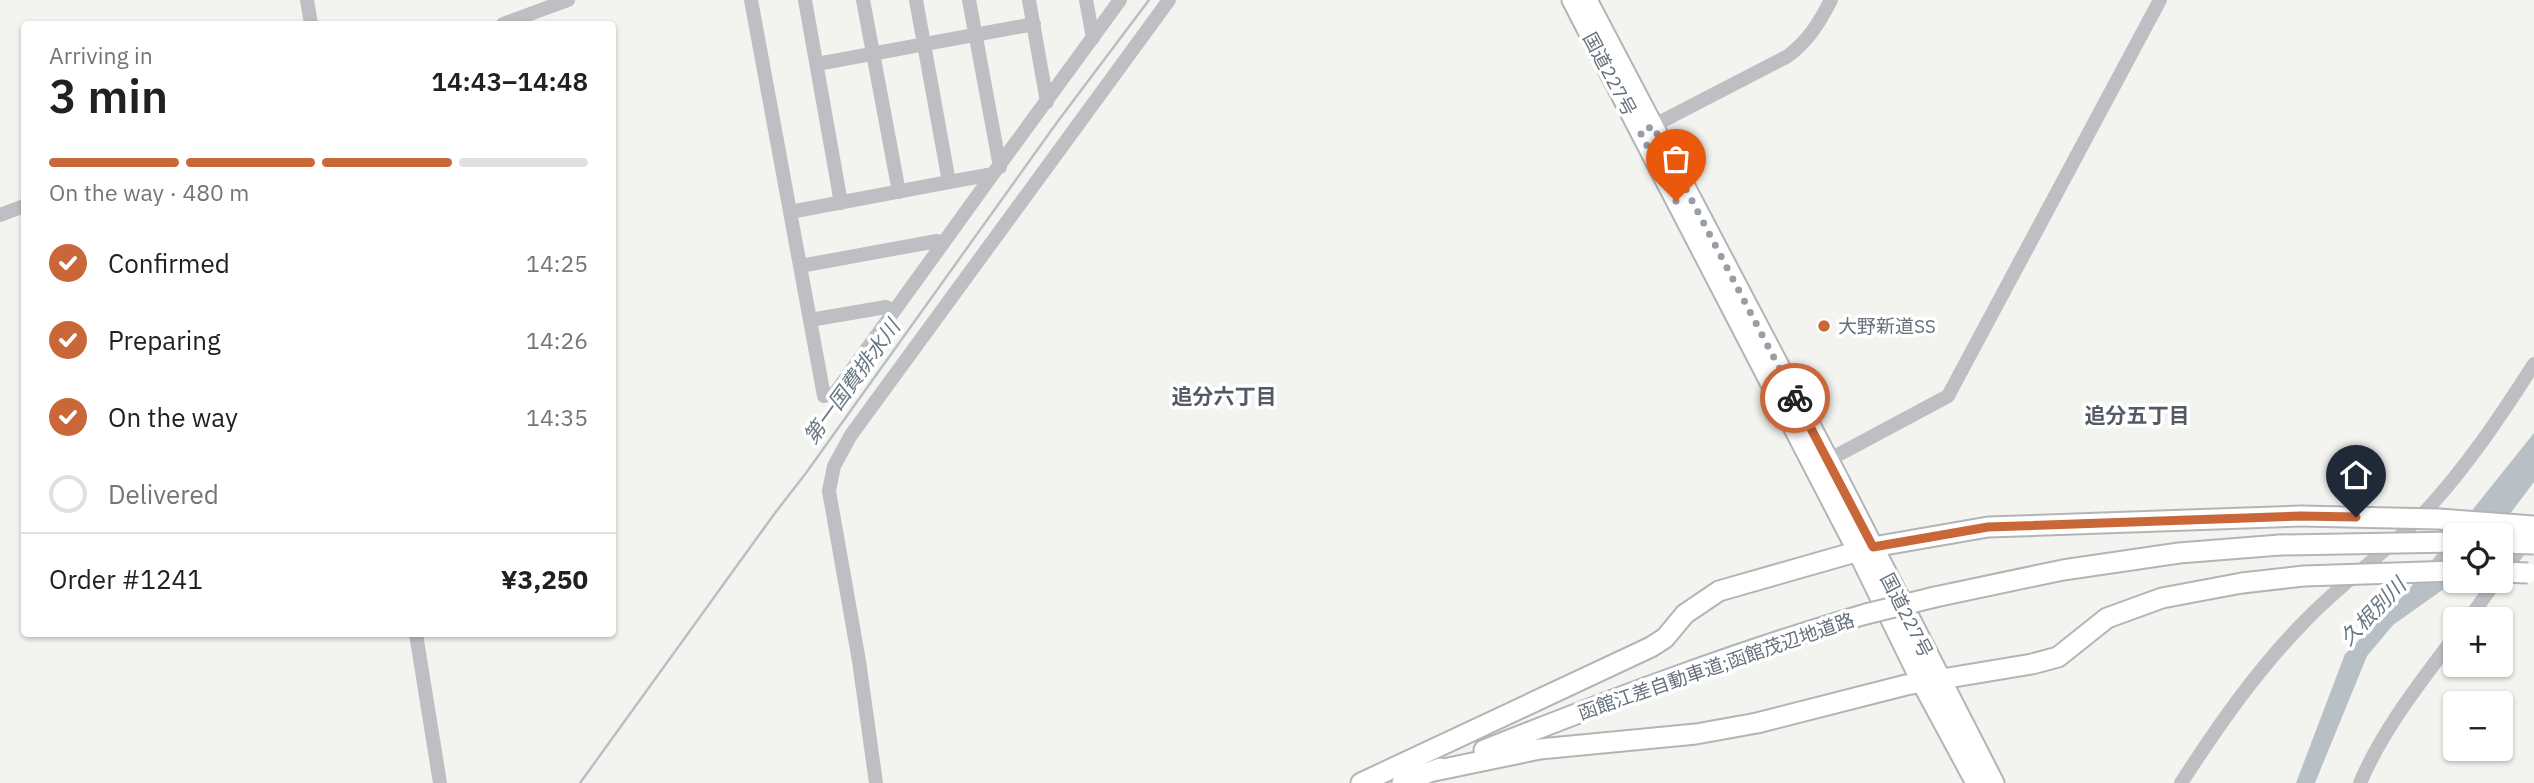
<!DOCTYPE html>
<html lang="en">
<head>
<meta charset="utf-8">
<style>
	body { margin:0; font-family:"IBM Plex Sans","Noto Sans JP",sans-serif; background:#f2f2f2; color:#202124; height:100vh; display:flex; flex-direction:column; font-size:26px; white-space:nowrap }
	* { box-sizing:border-box; margin:0 }
	p { font-size:23px; color:#757577 }
	.icon { flex:none; width:38px; height:38px; fill:none; stroke:currentColor; stroke-width:2; stroke-linecap:round; stroke-linejoin:round }
	.map { position:relative; flex:1; overflow:hidden }
	.side { position:absolute; left:21px; top:21px; width:595px; height:616px; display:flex; flex-direction:column; background:#fff; border-radius:7px; box-shadow:0 2px 5px #0004 }
	.side>* { flex:none }
	.controls { position:absolute; left:2443px; top:523px; display:grid; gap:14px }
	.controls a { display:grid; place-items:center; width:70px; height:70px; border-radius:7px; background:#fff; box-shadow:0 2px 5px #0004; font-size:35px }
	.pin { position:absolute; display:grid; place-items:center; width:60px; height:60px; color:#fff; margin:-72px -30px; border-radius:50% 50% 50% 0; rotate:-45deg; box-shadow:0 0 7px #0007 }
	.pin .icon { rotate:45deg }
	.courier { position:absolute; display:grid; place-items:center; width:70px; height:70px; margin:-35px; border:5px solid #ca6739; border-radius:50%; background:#fff; color:#222; box-shadow:0 2px 9px #0007 }
	.headline em { font-style:normal; font-weight:600 }
	.headline div { display:flex; flex-direction:column-reverse }
	.headline { display:flex; align-items:center; justify-content:space-between; height:119px; padding:0 28px }
	h1 { font-size:46px; font-weight:600; line-height:52px }
	.bar { display:grid; grid-template-columns:repeat(4,1fr); gap:10px 7px; align-content:center; height:84px; padding:0 28px }
	.bar i { height:9px; border-radius:5px; background:#e0e0e0 }
	.bar .active { background:#ca6739 }
	.bar p { grid-column:span 4 }
	.line { display:flex; align-items:center; gap:18px; padding:0 28px; border-top:2px solid #e0e0e0 }
	.line div { flex:1 }
	ol { padding:0 28px; list-style:none }
	li { display:flex; align-items:center; gap:21px; height:77px }
	li p { margin-inline-start:auto }
	li .icon { padding:7px; border-radius:50%; background:#ca6739; color:#fff; stroke-width:4 }
	li:last-child { color:#757577 }
	li i { width:38px; height:38px; border:4px solid #e0e0e0; border-radius:50% }
	.map>svg:first-child { display:block }
	.water { fill:#b8c0c5 }
	.lines { fill:none; stroke-linecap:round; stroke-linejoin:round }
	.stream { stroke:#b8c0c5; stroke-width:2.5 }
	.highway-casing { stroke:#b2b4b7; stroke-width:23 }
	.minor { stroke:#bdbfc3; stroke-width:14 }
	.highway { stroke:#fff; stroke-width:19 }
	.highway-bridge-casing { stroke:#b2b4b7; stroke-width:23; stroke-linecap:butt }
	.highway-bridge { stroke:#fff; stroke-width:19 }
	.done { stroke:#979ea5; stroke-width:7; stroke-dasharray:0 12.6 }
	.route { stroke:#ca6739; stroke-width:9 }
	.poi-dot { fill:#ca6739; stroke:#fff; stroke-width:2.5 }
	.labels { text-anchor:middle; stroke-width:7; stroke-linejoin:round; paint-order:stroke }
	.street-label { font-size:19px; fill:#66717d; stroke:#fff }
	.poi-label { font-size:19px; fill:#66717d; stroke:#fff; text-anchor:start }
	.water-label { font-size:21px; font-style:italic; fill:#677881; stroke:#fff }
	.neighbourhood-label { font-size:21px; font-weight:bold; fill:#535a63; stroke:#fff }
</style>
</head>
<body>
<div class="map">
<svg width="2534" height="783" viewBox="0 0 2534 783">
	<rect width="100%" height="100%" fill="#f3f3f0"/>
	<path class="water" d="M2534 433V482L2494 535 2455 536V581L2393 625 2367 656 2315 783H2296L2345 654 2406 593Z"/>
	<g class="lines">
		<path class="stream" d="M580 783 775 513 806 473 1058 121 1149 0"/>
		<g class="highway-casing">
			<path id="highway" d="M1572 0 1858 552 1921 681 1976 783
				M1587 0 1840 482 1994 783
				M1935 597 2063 570 2179 553 2280 545
				M1484 750C1610 700 1736 652 1866 614
				M1429 772 1540 749 1696 734 1757 723 1906 685 2032 664 2058 657 2107 618 2162 598 2242 583
				M1361 783 1651 647 1665 638 1685 614 1719 591 1873 547 1988 527 2301 516
				M1402 783 1440 768"/>
		</g>
		<path class="minor" d="M307 0 311 24
			M751 0 824 396 835 393 993 174
			M805 0 841 203
			M863 0 899 192
			M916 0 949 182 993 174 1120 0
			M969 0 1000 167
			M1029 0 1047 102
			M1086 0 1093 38
			M503 24 568 0
			M817 64 1034 24
			M1645 130 1788 56C1809 40 1819 23 1831 0
			M790 212 949 182
			M0 215 24 206
			M800 266 937 241 943 244
			M810 320 886 307 894 311
			M1821 464 1948 396 2160 0
			M2501 575 2527 539
			M2468 620 2496 581
			M416 634 440 783
			M876 783 859 661 829 491 834 466 851 435 1169 0
			M2181 783C2218 726 2256 671 2304 622 2341 583 2386 553 2423 514 2466 468 2500 417 2534 364
			M2360 783C2383 729 2420 683 2455 636"/>
		<use href="#highway" class="highway"/>
		<g class="highway-bridge-casing">
			<path id="highway-bridge" d="M2301 516 2439 519 2534 526
				M2501 543 2534 544
				M2280 545 2455 542
				M2501 572 2528 573
				M2242 583 2304 576 2455 571
				M1866 614 1935 597"/>
		</g>
		<use href="#highway-bridge" class="highway-bridge"/>
	</g>
	<g class="lines">
		<path class="done" d="M1676 201 1640 132 1653 126 1795 398"/>
		<path class="route" d="M1795 398 1873 547 1988 527 2301 516 2356 517"/>
	</g>
	<circle class="poi-dot" cx="1824" cy="326" r="7"/>
	<g class="labels">
		<g class="street-label">
			<text transform="translate(1610 74) rotate(62)" y="7">国道227号</text>
			<text transform="translate(1907 615) rotate(63)" y="7">国道227号</text>
			<text transform="translate(1716 666) rotate(-19)" y="7">函館江差自動車道;函館茂辺地道路</text>
		</g>
		<g class="poi-label">
			<text x="1838" y="333">大野新道SS</text>
		</g>
		<g class="water-label">
			<text transform="translate(852 382) rotate(-54)" y="7">第一国費排水川</text>
			<text transform="translate(2373 612) rotate(-46)" y="7">久根別川</text>
		</g>
		<g class="neighbourhood-label">
			<text x="1224" y="404">追分六丁目</text>
			<text x="2137" y="423">追分五丁目</text>
		</g>
	</g>
</svg>
<div class="controls">
<a><svg class="icon" aria-label="locate" viewBox="0 0 24 24"><circle cx="12" cy="12" r="6"/><path d="M12 2v4M12 18v4M2 12h4M18 12h4"/></svg></a>
<a>+</a>
<a>−</a>
</div>
<div class="pin" style="left:1676px;top:201px;background:#ea580c"><svg class="icon" aria-label="bag" viewBox="0 0 24 24"><path d="M5 8h14l-1 12H6zM9 8a3 3 0 0 1 6 0"/></svg></div>
<div class="pin" style="left:2356px;top:517px;background:#1f2937"><svg class="icon" aria-label="home" viewBox="0 0 24 24"><path d="M3 11l9-7 9 7M6 9v11h12V9"/></svg></div>
<div class="courier" style="left:1795px;top:398px"><svg class="icon" aria-label="bike" viewBox="0 0 24 24"><circle cx="6" cy="16" r="4"/><circle cx="18" cy="16" r="4"/><path d="M6 16l4-8h5l3 8M10 8l3 8H6M13 5h3"/></svg></div>
<section class="side">
<div class="headline"><div><h1>3 min</h1><p>Arriving in</p></div><em>14:43–14:48</em></div>
<div class="bar"><i class="active"></i><i class="active"></i><i class="active"></i><i></i><p>On the way · 480 m</p></div>
<ol>
<li><svg class="icon" aria-label="check" viewBox="0 0 24 24"><path d="M5 12l5 5 9-10"/></svg>Confirmed<p>14:25</p></li>
<li><svg class="icon" aria-label="check" viewBox="0 0 24 24"><path d="M5 12l5 5 9-10"/></svg>Preparing<p>14:26</p></li>
<li><svg class="icon" aria-label="check" viewBox="0 0 24 24"><path d="M5 12l5 5 9-10"/></svg>On the way<p>14:35</p></li>
<li><i></i>Delivered</li>
</ol>
<div class="line" style="height:91px"><div>Order #1241</div><b>¥3,250</b></div>
</section>
</div>
</body>
</html>
